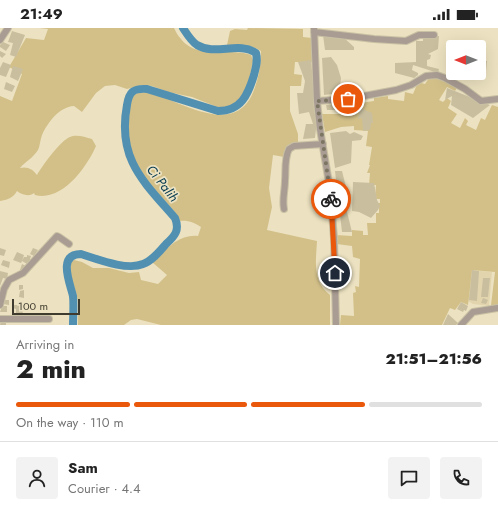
<!DOCTYPE html>
<html lang="en">
<head>
<meta charset="utf-8">
<style>
	body { margin:0; font-family:Jost,sans-serif; background:#f2f2f2; color:#222; height:100vh; display:flex; flex-direction:column; font-size:15px; white-space:nowrap }
	* { box-sizing:border-box; margin:0 }
	p { font-size:13px; color:#767676 }
	.icon { flex:none; width:22px; height:22px; fill:none; stroke:currentColor; stroke-width:2; stroke-linecap:round; stroke-linejoin:round }
	.map { position:relative; height:297px; overflow:hidden }
	.side { display:flex; flex-direction:column; background:#fff; flex:1 }
	.side>* { flex:none }
	.needle { width:26px; rotate:270deg }
	.buttons { position:absolute; left:446px; top:12px; display:grid; gap:8px }
	.buttons a { display:grid; place-items:center; width:40px; height:40px; border-radius:4px; background:#fff; box-shadow:0 4px 16px #0002; font-size:20px }
	.scale { position:absolute; left:12px; bottom:10px; width:68px; box-sizing:border-box; padding-left:4px; border:2px solid #3f3b2e; border-top:0; font-size:11px; line-height:14px; white-space:nowrap; color:#3f3b2e; -webkit-text-stroke:3px #ece2c1; paint-order:stroke }
	.pin { position:absolute; display:grid; place-items:center; width:34px; height:34px; color:#fff; margin:-17px; border:2px solid #fff; border-radius:50%; box-shadow:0 1px 4px #0007 }
	.courier { position:absolute; display:grid; place-items:center; width:40px; height:40px; margin:-20px; border:3px solid #ea580c; border-radius:50%; background:#fff; color:#222; box-shadow:0 1px 5px #0007 }
	.summary em { font-style:normal; font-weight:800 }
	.summary div { display:flex; flex-direction:column-reverse }
	.summary { display:flex; align-items:center; justify-content:space-between; height:68px; padding:0 16px }
	h1 { font-size:26px; font-weight:800; line-height:30px }
	.bar { display:grid; grid-template-columns:repeat(4,1fr); gap:6px 4px; align-content:center; height:48px; padding:0 16px }
	.bar i { height:5px; border-radius:3px; background:#e0e0e0 }
	.bar .active { background:#ea580c }
	.bar p { grid-column:span 4 }
	.line { display:flex; align-items:center; gap:10px; padding:0 16px; border-top:1px solid #e0e0e0 }
	.line div { flex:1 }
	.round { display:grid; place-items:center; flex:none; width:42px; height:42px; border-radius:4px; background:#f2f2f2 }
	.status { display:flex; justify-content:space-between; align-items:center; height:28px; padding:0 20px; background:#fff; direction:ltr }
	.status svg { height:11px; fill:currentColor }
	.map>svg:first-child { display:block }
	.built { fill:#e2d5ae }
	.green { fill:#d3c089 }
	.lines { fill:none; stroke-linecap:round; stroke-linejoin:round }
	.river { stroke:#5290b2; stroke-width:8 }
	.building { fill:#c9bf9f }
	.minor-casing { stroke:#c9c1a4; stroke-width:8 }
	.minor { stroke:#a99c93; stroke-width:6 }
	.done { stroke:#7c7561; stroke-width:4; stroke-dasharray:0 7.2 }
	.route { stroke:#ea580c; stroke-width:5 }
	.labels { text-anchor:middle; stroke-width:3.5; stroke-linejoin:round; paint-order:stroke }
	.water-label { font-size:13px; font-style:italic; fill:#00374f; stroke:#ece2c1 }
</style>
</head>
<body>
<div class="status"><b>21:49</b><svg viewBox="0 0 49 12"><path d="M0 12V9h3v3zM5 12V6h3v6zM10 12V3h3v9zM15 12V0h3v12zM26 1h20v11H26zM47 4h2v5h-2z"/></svg></div>
<div class="map">
<svg width="498" height="297" viewBox="0 0 498 297">
	<rect width="100%" height="100%" fill="#ece2c1"/>
	<path class="built" d="M471 242 492 244 489 278 473 276 468 273Z"/>
	<path class="green" d="M39 0H174C176 4 178 8 181 11 197 32 229 19 251 27L253 32 251 43 247 58 242 70 233 78 220 80 192 69 168 64 152 58 142 57 127 61 115 57 105 58 96 65 82 84 74 78C59 79 48 94 42 107 40 112 40 118 38 122 33 130 25 134 20 140 27 138 33 141 37 147 42 138 61 112 70 109 76 106 85 109 92 111L96 118C87 139 62 174 35 167L34 165C29 169 22 167 17 163 13 170 7 172 0 173V68L12 73 22 46 9 39 26 10 44 12 48 1Z
		M248 0 303 1V9L312 10 313 34H295L294 46 302 47 301 58H290V83L298 106V116L284 129 273 127 269 160 272 179 267 202 317 213C316 233 312 253 330 267V297H161L137 291 131 292 124 297H78C78 288 79 277 77 268 74 255 68 246 71 233L74 232 82 234 93 240H109L129 245 139 244 141 252 158 256 167 247 152 234C166 222 178 206 198 208L201 199C195 195 188 192 180 193 176 183 168 177 161 169 155 163 148 156 143 149 132 132 125 111 127 91 128 83 128 74 133 68 150 47 231 124 254 62 259 48 261 37 261 23 251 16 238 18 227 17L230 3 235 1 247 2Z
		M437 49 458 58 455 63 447 59 439 72 443 74 447 70 451 73 448 80 457 86 451 95 460 100 465 90 468 93 466 97 476 102 481 90 485 92 492 77 498 79V277H491L495 244 472 242 468 277 461 274 455 282 450 280 442 297H340L341 287 354 288 353 265 356 264 355 258 359 259 360 231 353 229 352 218 337 216 336 207 352 208V202L363 203V207H368L367 195H376V185H379V179L375 175H380V171H375L376 157H369L370 145H367L370 137H369L372 119 366 118 368 103 354 102V98L341 99 325 104 322 86H341V83H346V77L374 73V70L388 68V71L404 73 405 64 413 66 418 54 425 56 429 50Z"/>
	<g class="lines">
		<path class="river" d="M73 297C73 288 74 277 73 268 70 255 57 226 81 226 97 231 127 243 143 236 152 233 160 223 166 216 175 208 180 202 175 190 143 153 117 131 127 77 129 64 133 60 147 61L218 83C241 83 248 67 254 47 256 39 258 33 256 25 239 13 215 28 197 17 191 13 187 6 183 0"/>
	</g>
	<path class="building" d="M12 3 25 7 16 29 10 27 13 15 8 14Z
		M323 7 342 8 354 19V22H325Z
		M439 8 438 21 428 26 431 27 430 31 427 32V38L439 41 438 45 413 37 412 42 418 45V47L414 50 395 45V35L416 34V13H423V9Z
		M3 14 10 17 6 23 0 19V17Z
		M0 23 6 26 2 30 0 28Z
		M331 29 337 37 341 50 339 65 324 67 322 30Z
		M311 32 313 54 314 83 317 92 315 110 303 111 306 96H313L309 84 299 86 297 65H303L305 53 298 34Z
		M481 32 487 33 486 43H479Z
		M3 34 11 37 6 49 0 47V40Z
		M13 38 23 41 18 53 10 49Z
		M6 54 15 58 12 64 4 61Z
		M447 60 490 77 473 90 451 77 452 68 445 72Z
		M345 75V82H327L326 77Z
		M360 80 372 85 373 95H371L370 102 363 103 362 90 358 91Z
		M346 103 350 106 354 104 363 108 361 112 352 113 351 135 335 140 330 105Z
		M335 143H342L349 171 347 184 352 204H342Z
		M353 154 374 155 377 172 380 178 378 182 371 190 359 184 352 183Z
		M0 220 6 222 4 228 0 227Z
		M33 220 38 222 34 228 30 226Z
		M17 224 24 227 22 233 24 229H27V227L31 228 30 231 32 232 29 237 22 233 21 235 13 232Z
		M3 232 10 234 9 240 1 237Z
		M22 236 26 238 24 243 20 242Z
		M472 242 479 243V244L477 273 469 272Z
		M0 243 8 245 7 251 3 250 0 258Z
		M483 250H490L488 269H481Z
		M19 257H23V261L19 262Z
		M24 262V270L19 269 20 263Z
		M483 270 488 272 486 276 481 275Z
		M3 272H9V277L3 276Z
		M461 274 468 278 466 283 464 282 463 284 457 281Z
		M13 277H22L23 286H16V281L13 280Z
		M2 278H7V284H0Z
		M448 286 458 295 456 297H443Z
		M6 292V297H0L1 293Z"/>
	<g class="lines">
		<g class="minor-casing">
			<path id="minor" d="M314 0 317 73 320 101 330 161 334 210 336 297
				M314 4 374 11 406 13 419 7H434
				M0 12 8 0
				M317 73 348 71 396 62 411 57 426 48 437 47 445 50 465 61 481 73 498 71
				M284 181C282 171 285 163 285 153 286 143 284 131 289 121L294 118 323 116
				M0 277 4 261 9 252 23 245 57 208 59 209 69 216
				M0 291H49
				M461 297 473 284 498 280"/>
		</g>
		<use href="#minor" class="minor"/>
	</g>
	<g class="lines">
		<path class="done" d="M331 171 317 73 348 71"/>
		<path class="route" d="M331 171 335 245"/>
	</g>
	<g class="labels">
		<g class="water-label">
			<text transform="translate(163 155) rotate(52)" y="5">Ci Palih</text>
		</g>
	</g>
</svg>
<div class="buttons">
<a><svg class="needle" viewBox="-14 -14 28 28"><path d="M0-13l5 13h-10z" fill="#e53935"/><path d="M0 13l5-13h-10z" fill="#767676"/></svg></a>
</div>
<div class="scale">100 m</div>
<div class="pin" style="left:348px;top:71px;background:#ea580c"><svg class="icon" aria-label="bag" viewBox="0 0 24 24"><path d="M5 8h14l-1 12H6zM9 8a3 3 0 0 1 6 0"/></svg></div>
<div class="pin" style="left:335px;top:245px;background:#1f2937"><svg class="icon" aria-label="home" viewBox="0 0 24 24"><path d="M3 11l9-7 9 7M6 9v11h12V9"/></svg></div>
<div class="courier" style="left:331px;top:171px"><svg class="icon" aria-label="bike" viewBox="0 0 24 24"><circle cx="6" cy="16" r="4"/><circle cx="18" cy="16" r="4"/><path d="M6 16l4-8h5l3 8M10 8l3 8H6M13 5h3"/></svg></div>
</div>
<section class="side">
<div class="summary"><div><h1>2 min</h1><p>Arriving in</p></div><em>21:51–21:56</em></div>
<div class="bar"><i class="active"></i><i class="active"></i><i class="active"></i><i></i><p>On the way · 110 m</p></div>
<div class="line" style="height:72px"><a class="round"><svg class="icon" aria-label="person" viewBox="0 0 24 24"><circle cx="12" cy="8" r="4"/><path d="M4 21q1-7 8-7t8 7"/></svg></a><div><b>Sam</b><p>Courier · 4.4</p></div><a class="round"><svg class="icon" aria-label="chat" viewBox="0 0 24 24"><path d="M4 5h16v11H9l-5 4z"/></svg></a><a class="round"><svg class="icon" aria-label="phone" viewBox="0 0 24 24"><path d="M5 4h4l2 5-3 2q2 4 5 5l2-3 5 2v4C11 20 4 13 5 4z"/></svg></a></div>
</section>
</body>
</html>
